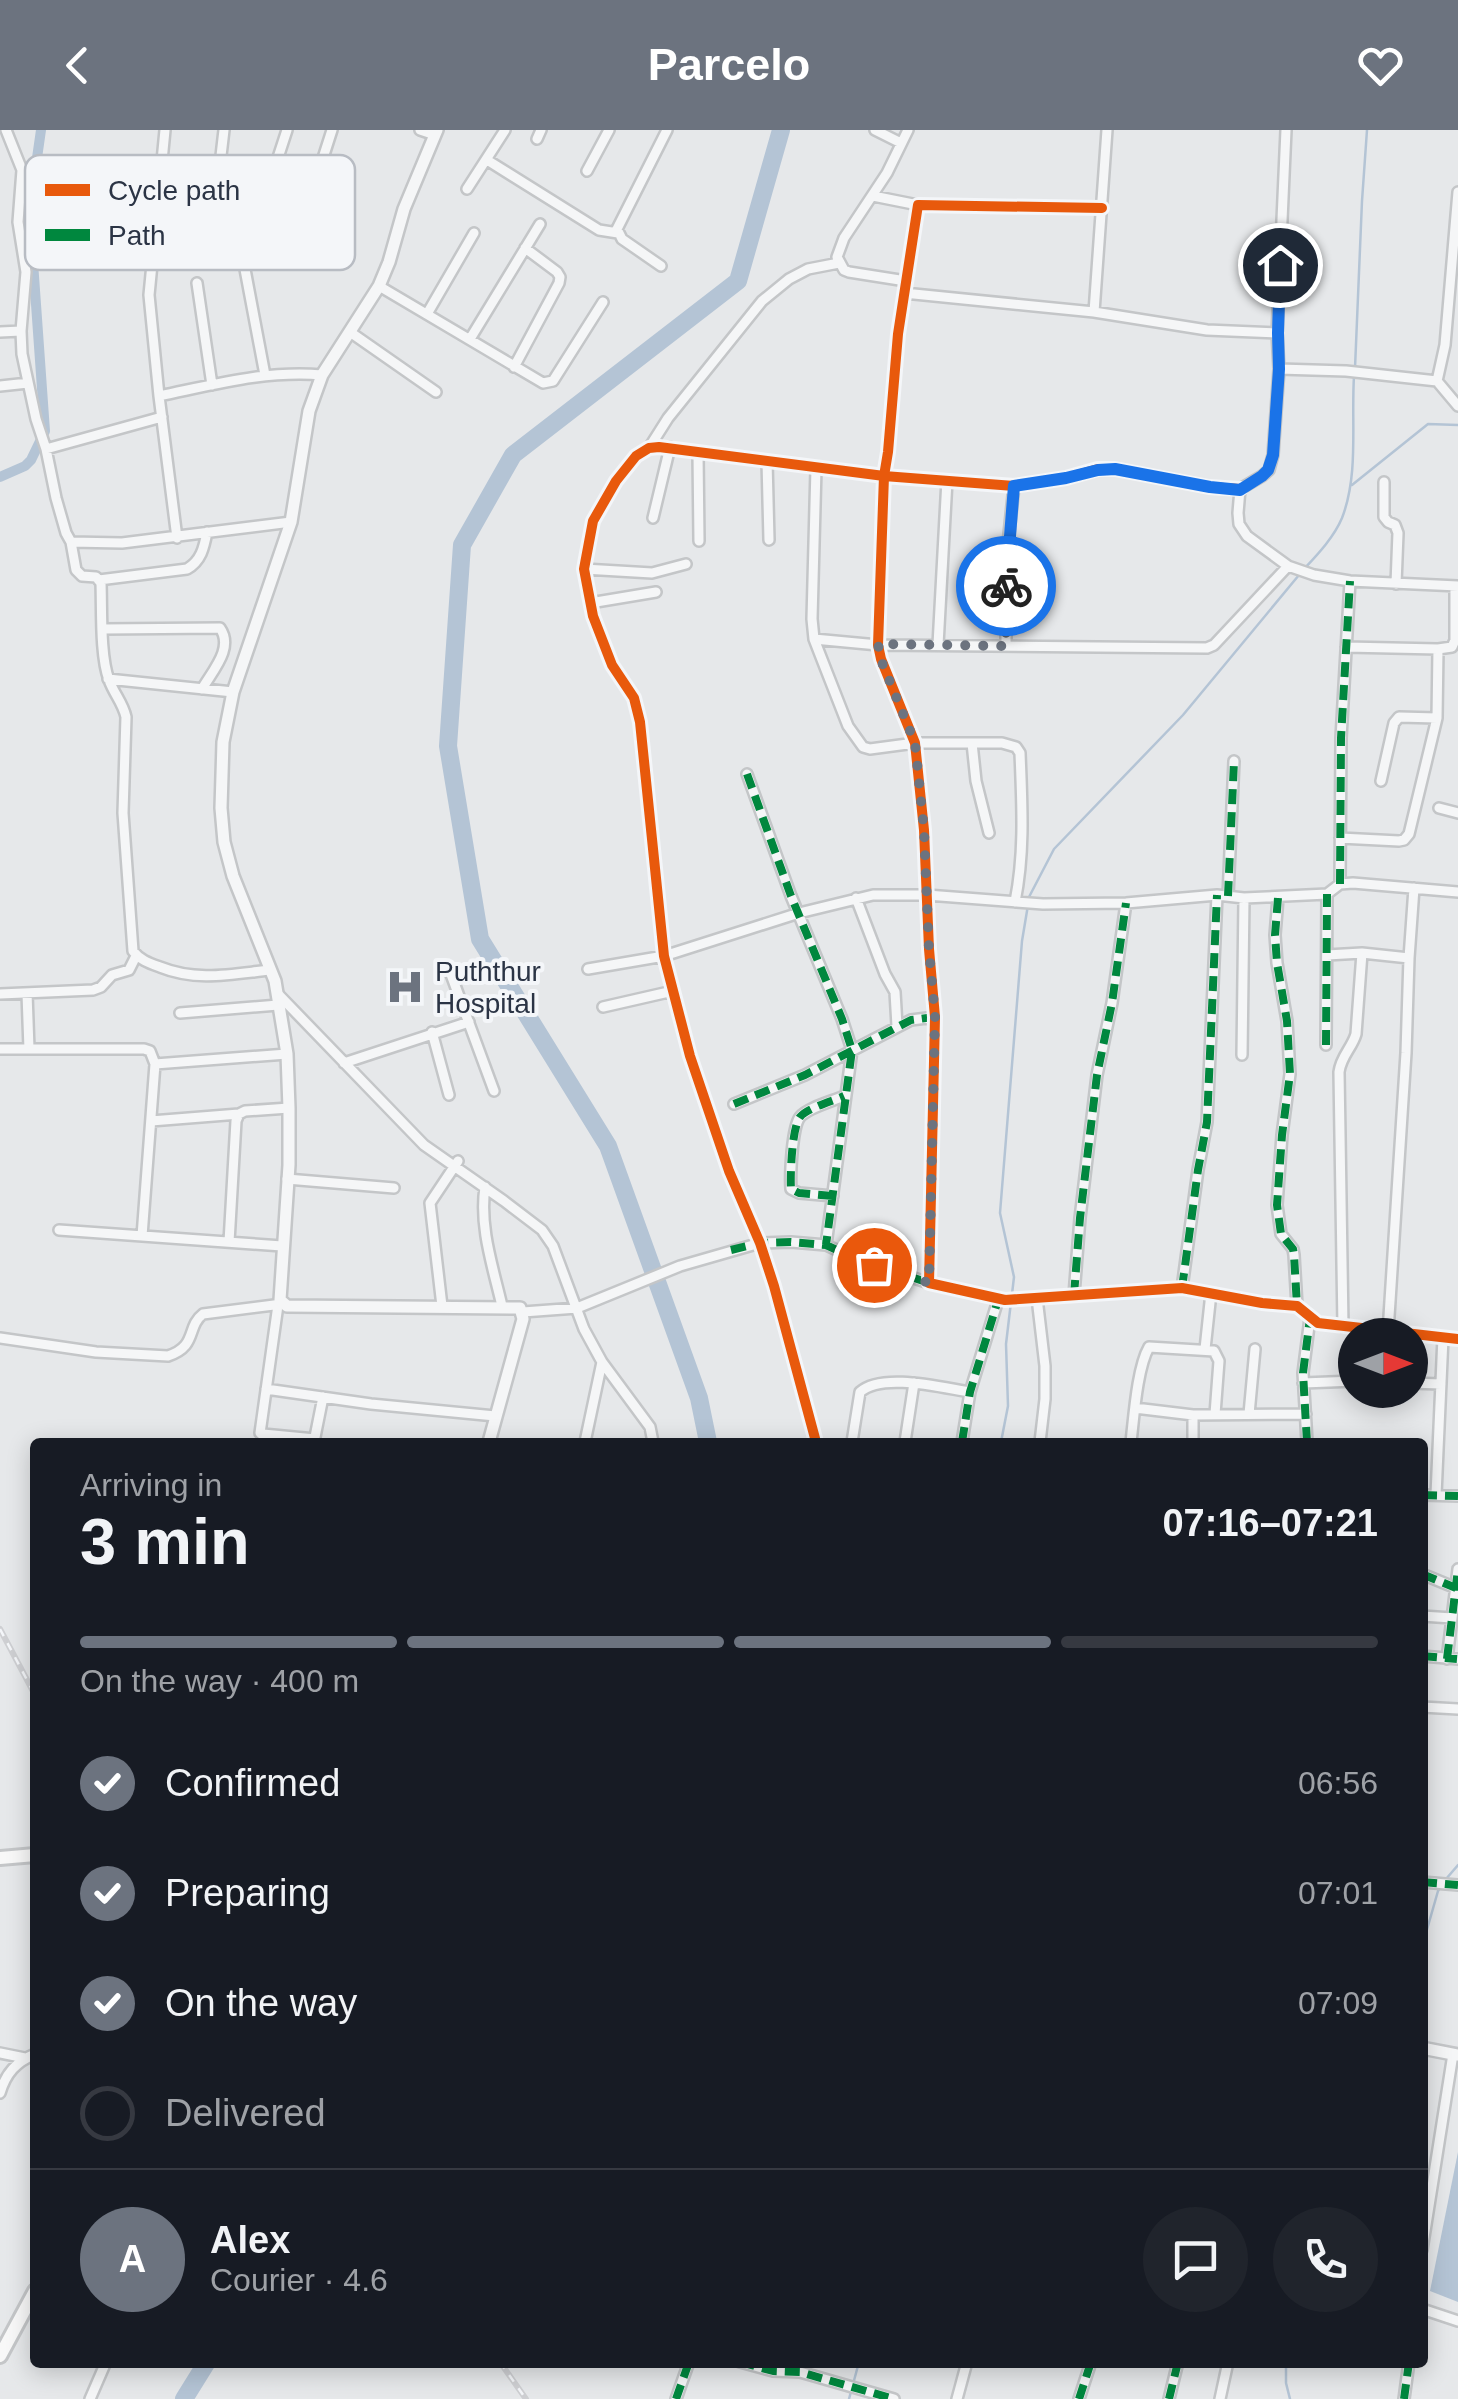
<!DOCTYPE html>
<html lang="en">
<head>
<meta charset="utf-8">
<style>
	body { margin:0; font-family:Arial,sans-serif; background:#20242c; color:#f1f3f6; height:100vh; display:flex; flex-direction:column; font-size:38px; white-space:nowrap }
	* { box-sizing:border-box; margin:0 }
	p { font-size:32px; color:#9ea1a6 }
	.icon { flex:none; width:55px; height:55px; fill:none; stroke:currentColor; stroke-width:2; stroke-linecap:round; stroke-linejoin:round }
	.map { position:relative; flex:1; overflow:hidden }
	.side { position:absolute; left:30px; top:1308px; width:1398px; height:930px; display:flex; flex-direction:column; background:#171b24; border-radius:10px; box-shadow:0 5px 25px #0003 }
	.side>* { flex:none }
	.needle { width:65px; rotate:90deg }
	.tools { position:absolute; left:1338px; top:1188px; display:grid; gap:20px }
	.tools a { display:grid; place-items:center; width:90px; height:90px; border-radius:50%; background:#171b24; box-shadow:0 5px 25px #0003; font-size:50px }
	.pin { position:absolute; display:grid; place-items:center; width:85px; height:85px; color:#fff; margin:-42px; border:5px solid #fff; border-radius:50%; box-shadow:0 2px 10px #0007 }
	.courier { position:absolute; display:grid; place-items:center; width:100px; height:100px; margin:-50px; border:8px solid #1a73e8; border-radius:50%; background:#fff; color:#222; box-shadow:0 2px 12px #0007 }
	.summary em { font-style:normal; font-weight:700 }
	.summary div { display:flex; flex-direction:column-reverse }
	.summary { display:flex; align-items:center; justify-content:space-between; height:170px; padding:0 50px }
	h1 { font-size:65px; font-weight:700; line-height:75px }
	.bar { display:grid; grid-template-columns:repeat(4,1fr); gap:15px 10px; align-content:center; height:120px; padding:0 50px }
	.bar i { height:12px; border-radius:8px; background:#363941 }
	.bar .on { background:#6c737f }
	.bar p { grid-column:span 4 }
	.line { display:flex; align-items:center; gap:25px; padding:0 50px; border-top:2px solid #363941 }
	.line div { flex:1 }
	.round { display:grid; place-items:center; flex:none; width:105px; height:105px; border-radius:52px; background:#20242c }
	ol { padding:0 50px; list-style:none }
	li { display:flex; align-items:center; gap:30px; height:110px }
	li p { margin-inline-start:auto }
	li .icon { padding:10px; border-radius:50%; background:#6c737f; color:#fff; stroke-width:4 }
	li:last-child { color:#9ea1a6 }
	li i { width:55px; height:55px; border:5px solid #363941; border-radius:50% }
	header { display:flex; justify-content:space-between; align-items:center; height:130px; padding:0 50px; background:#6c737f; color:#fff; font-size:45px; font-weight:700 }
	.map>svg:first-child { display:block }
	.water { fill:#b4c4d5 }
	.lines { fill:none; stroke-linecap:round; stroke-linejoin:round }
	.stream { stroke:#b4c4d5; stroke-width:2.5 }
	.canal { stroke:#b4c4d5; stroke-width:10 }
	.river { stroke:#b4c4d5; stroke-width:18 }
	.minor-casing { stroke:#c4c6c8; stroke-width:14 }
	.tertiary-casing { stroke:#c4c6c8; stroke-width:16 }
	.secondary-casing { stroke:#c4c6c8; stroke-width:18 }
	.minor { stroke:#f5f6f7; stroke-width:9 }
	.tertiary { stroke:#f5f6f7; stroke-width:11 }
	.secondary { stroke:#f8f8f8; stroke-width:12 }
	.rail-casing { stroke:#cecfd2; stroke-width:6 }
	.rail { stroke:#f4f6f9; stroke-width:2.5; stroke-dasharray:8; stroke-linecap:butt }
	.quiet { stroke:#00873e; stroke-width:8; stroke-dasharray:15 8; stroke-linecap:butt }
	.cycleway-casing { stroke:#f4f6f9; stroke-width:16 }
	.cycleway { stroke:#e8590c; stroke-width:10 }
	.done { stroke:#6c737f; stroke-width:10; stroke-dasharray:0 18 }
	.route { stroke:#1a73e8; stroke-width:12 }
	.labels { text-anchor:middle; stroke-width:8; stroke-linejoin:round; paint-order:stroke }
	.poi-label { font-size:28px; fill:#2b3445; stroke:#f4f6f9; text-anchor:start }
	.key { fill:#f4f6f9; stroke:#b8bcc3; stroke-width:2.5 }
	.key-label { font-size:28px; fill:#2b3445 }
</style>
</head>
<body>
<header><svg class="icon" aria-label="back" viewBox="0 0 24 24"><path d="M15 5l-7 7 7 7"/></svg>Parcelo<svg class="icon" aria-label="heart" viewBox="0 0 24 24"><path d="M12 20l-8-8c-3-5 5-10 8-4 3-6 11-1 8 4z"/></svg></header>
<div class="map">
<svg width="1458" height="2269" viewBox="0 0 1458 2269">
	<rect width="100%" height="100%" fill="#e6e8ea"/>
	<path class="water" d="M1458 2022V2172L1430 2161Z"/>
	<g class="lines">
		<path class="stream" d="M1355 238 1362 71 1367 0
			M1352 355 1428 294 1458 295
			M1304 439C1318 424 1334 407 1342 388 1359 344 1351 293 1354 246
			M1029 767 1054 719 1183 585 1299 445
			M1012 1164 1014 1147 1000 1083 1022 811 1028 775
			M1001 1312 1008 1276 1006 1214 1011 1172
			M1446 1749 1458 1735
			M1422 1817 1438 1761 1441 1756
			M1286 2232V2253L1290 2269
			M849 2269 859 2232"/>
		<path class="canal" d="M0 347 25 336 31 330 45 301 33 132 37 28 41 0"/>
		<path class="river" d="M708 1312 699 1268 608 1016 480 809 448 616 462 415 513 325 738 151 781 0
			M184 2269 207 2232"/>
		<g class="minor-casing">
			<path id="minor" d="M6 0 22 40 18 92 26 142 21 201 22 224 36 289 46 319 56 368 66 403 71 412 76 440 82 446 96 447 101 453C102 480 100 526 109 550 114 564 123 573 126 587L123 683 133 821C140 830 149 833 160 837 197 852 232 844 270 840
				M165 0 149 165 159 266 177 408
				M420 0 435 5
				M875 0 901 13
				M1286 0 1277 203 1279 239 1273 325 1269 340 1262 346 1240 359 1238 383 1239 394 1247 406 1288 436 1314 445 1350 451 1458 456
				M537 9 541 0
				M487 30 599 100 618 103
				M587 41 609 0
				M272 46 287 0
				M222 57 219 43 224 0
				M467 59 505 0
				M1458 62 1445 215 1437 251 1458 276
				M873 66 918 75
				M307 78 332 0
				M1102 78 918 75 898 204 888 322 884 346 878 515 881 529 915 613 924 700 929 819 935 887 929 1153 1005 1170 1182 1158 1262 1173 1297 1176 1318 1193 1458 1209
				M244 134 265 245
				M661 136 622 109 617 99 667 0
				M906 151 849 142 844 140 837 127 844 108 887 43 908 0
				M197 153 212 255
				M379 156 543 253 553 251 603 172
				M904 163 1094 182 1207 200 1277 203
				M1094 182 1107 0
				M427 184 474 103
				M0 202 21 201
				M350 202 436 262
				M470 209 540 94
				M514 237 559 153 560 147 557 142 525 118
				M1279 239 1346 241 1437 251
				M0 256 28 253
				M159 266C213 255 266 240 322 245
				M649 318 668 288 762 171 789 149 808 139 839 133
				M46 319 162 287
				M698 323 699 411
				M767 331 769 410
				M816 338 812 489 814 509 821 527 848 596 863 617 870 619 915 613H1002L1016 617 1020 623C1022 674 1025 722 1015 772
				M1384 352V387L1388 392 1395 395 1398 403 1396 454
				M653 388 670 317
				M71 412 122 413 291 392
				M584 439 652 443 686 434
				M99 450 187 439C201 431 204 418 207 402
				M590 473 656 462
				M103 499 220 498C234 518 213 540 202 559
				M814 509 878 515 1207 518 1214 515 1288 436
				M938 515 947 350
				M1006 516V432L1014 356
				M1346 517 1438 519 1452 517 1455 510V456
				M108 549 233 562
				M972 613 976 651 989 703
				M747 644 791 766 842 889 852 920 826 1115
				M1381 651 1394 593 1399 587 1437 588
				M1439 678 1458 683
				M1340 708 1399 711 1404 710 1409 704 1437 588 1438 519
				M1340 754 1341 608 1350 451
				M1228 766 1234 631
				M856 768 885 844 895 862 897 896
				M1278 768 1275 805 1277 833 1287 891 1290 944 1282 1005 1277 1075 1281 1104 1293 1119 1294 1125 1297 1176
				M1327 825 1362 823 1409 828
				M449 839 494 961
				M588 839 664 826 799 783 873 765H927L1043 774 1126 773 1217 765 1244 768 1327 764 1340 754 1353 753 1458 762
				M27 863 29 919
				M0 864 93 860 101 857 112 845 129 840 136 826
				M278 864 424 1015 504 1071 542 1100 553 1116 584 1199 602 1232 650 1297 653 1312
				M603 877 673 861
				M180 883 278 875
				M432 902 449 965
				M1326 915 1327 764
				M0 919H144L150 921 155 934 142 1106
				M1242 925 1244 768
				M344 933 469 892
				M155 934 287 924
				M734 974 805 945 911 890 935 887
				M151 991 239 984
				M287 1049 394 1058
				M485 1057C479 1097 493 1137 502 1176
				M833 1066 799 1063 791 1059C790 1045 792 997 800 987 807 978 833 971 844 966
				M59 1100 282 1116
				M229 1112 236 991 239 984 245 981 289 978
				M1182 1158 1198 1040 1207 992 1217 765
				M1074 1165 1080 1088 1097 945 1112 873 1126 773
				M1037 1168 1045 1236V1269L1040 1312
				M442 1176 430 1073 458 1031
				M523 1182 577 1178 680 1136 760 1113 791 1112 826 1115 854 1128 929 1153
				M1343 1197 1339 942C1341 926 1352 918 1356 904L1362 823
				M1388 1202 1406 923 1409 828 1414 758
				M0 1208 96 1222 168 1226C198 1216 186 1197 203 1184L282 1174
				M1205 1219 1211 1163
				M1303 1253 1355 1251
				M1410 1253 1441 1254
				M266 1259 371 1274 495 1286
				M1135 1278 1193 1285 1306 1284
				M1249 1284 1255 1219
				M1193 1285V1312
				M263 1304 315 1309
				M270 1312 260 1303 278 1175
				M314 1312 323 1267
				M585 1312 602 1232
				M816 1312 774 1156 760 1113 729 1041 690 926 664 826 640 592 634 568 612 535 593 486 584 439 593 391 616 351 636 326 649 318 659 317 884 346 1014 356 1066 348 1098 339H1115L1209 357 1240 359
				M852 1312 860 1262C882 1242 943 1258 970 1262
				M905 1312 914 1253
				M962 1312 970 1262 998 1170
				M1131 1312C1134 1287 1137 1238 1149 1217L1214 1221 1219 1231 1215 1284
				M1307 1312 1303 1243 1310 1188
				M1422 1365 1458 1366
				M1436 1365 1443 1207
				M1422 1444 1456 1458
				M1422 1486 1452 1488
				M1422 1526 1458 1529
				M1447 1529 1458 1439
				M1422 1577 1458 1579
				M1422 1752 1458 1755
				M0 1923 25 1928
				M0 1963C6 1943 16 1932 35 1924
				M1422 2120 1453 1924
				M1422 2179 1458 2191
				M740 2232 773 2241 800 2242 894 2269
				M90 2269 106 2232
				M676 2269 689 2232
				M957 2269 967 2232
				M1079 2269 1091 2232
				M1169 2269 1178 2232
				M1220 2269 1228 2232
				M1404 2269 1409 2232"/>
		</g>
		<g class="tertiary-casing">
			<path id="tertiary" d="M437 0 404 79 389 132 379 156 322 245 309 281 291 392 233 562 223 612 221 678 224 712 233 746 275 851 287 924 289 978V1035L280 1170 287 1176 520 1178 523 1189 489 1312
				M1422 1918 1458 1925"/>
		</g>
		<g class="secondary-casing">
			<path id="secondary" d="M0 1728 35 1725
				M0 2226 35 2161"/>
		</g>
		<use href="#minor" class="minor"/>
		<use href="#tertiary" class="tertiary"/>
		<use href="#secondary" class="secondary"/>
		<g class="rail-casing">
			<path id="rail" d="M0 1499 35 1565
				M500 2232 526 2269"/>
		</g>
		<use href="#rail" class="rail"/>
		<path class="quiet" d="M747 644 791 766 842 889 852 920 826 1115
			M1340 754 1341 608 1350 451
			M1228 766 1234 631
			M1278 768 1275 805 1277 833 1287 891 1290 944 1282 1005 1277 1075 1281 1104 1293 1119 1294 1125 1297 1176
			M1326 915 1327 764
			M734 974 805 945 911 890 935 887
			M833 1066 799 1063 791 1059C790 1045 792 997 800 987 807 978 833 971 844 966
			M731 1120 760 1113 791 1112 826 1115 854 1128 929 1153
			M1182 1158 1198 1040 1207 992 1217 765
			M1074 1165 1080 1088 1097 945 1112 873 1126 773
			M962 1312 970 1262 998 1170
			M1307 1312 1303 1243 1310 1188
			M1422 1365 1458 1366
			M1422 1444 1456 1458
			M1422 1526 1457 1529
			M1447 1529 1458 1439
			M1422 1752 1458 1755
			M740 2232 773 2241 800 2242 894 2269
			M676 2269 689 2232
			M1079 2269 1091 2232
			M1169 2269 1178 2232
			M1404 2269 1409 2232"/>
		<g class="cycleway-casing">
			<path id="cycleway" d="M1102 78 918 75 898 204 888 322 884 346 878 515 881 529 915 613 924 700 929 819 935 887 929 1153 1005 1170 1182 1158 1262 1173 1297 1176 1318 1193 1458 1209
				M816 1312 774 1156 760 1113 729 1041 690 926 664 826 640 592 634 568 612 535 593 486 584 439 593 391 616 351 636 326 649 318 659 317 884 346 1014 356 1066 348 1098 339H1115L1209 357 1240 359"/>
		</g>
		<use href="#cycleway" class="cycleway"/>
	</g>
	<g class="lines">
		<path class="done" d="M874 1135 929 1153 935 886 929 820 924 700 915 613 881 530 878 514 1006 516V456"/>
		<path class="route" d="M1006 456 1014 356 1066 348 1098 340 1115 339 1210 357 1240 360 1262 346 1268 340 1273 325 1279 239 1278 203 1280 135"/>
	</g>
	<defs>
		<g id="hospital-bare" transform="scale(3)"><path d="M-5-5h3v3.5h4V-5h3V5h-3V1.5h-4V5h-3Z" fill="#6c737f" stroke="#f4f6f9" stroke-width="2.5" paint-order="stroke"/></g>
	</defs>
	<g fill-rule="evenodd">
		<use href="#hospital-bare" x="405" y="857"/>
	</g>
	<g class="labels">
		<g class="poi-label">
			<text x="435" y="851">Puththur<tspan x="435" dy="32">Hospital</tspan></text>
		</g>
	</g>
	<rect x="25" y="25" width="330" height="115" rx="15" class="key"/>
	<rect x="45" y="54" width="45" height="12" fill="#e8590c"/>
	<rect x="45" y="99" width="45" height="12" fill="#00873e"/>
	<g class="key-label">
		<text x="108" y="70">Cycle path</text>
		<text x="108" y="115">Path</text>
	</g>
</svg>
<div class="tools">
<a><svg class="needle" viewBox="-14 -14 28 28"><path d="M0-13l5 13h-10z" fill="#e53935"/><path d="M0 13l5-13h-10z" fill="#9ea1a6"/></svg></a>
</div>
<div class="pin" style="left:874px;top:1135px;background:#ea580c"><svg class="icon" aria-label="bag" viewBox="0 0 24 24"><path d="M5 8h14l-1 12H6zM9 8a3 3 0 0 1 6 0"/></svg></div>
<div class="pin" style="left:1280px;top:135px;background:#1f2937"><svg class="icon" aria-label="home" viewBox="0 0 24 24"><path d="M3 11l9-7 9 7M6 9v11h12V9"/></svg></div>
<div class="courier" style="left:1006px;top:456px"><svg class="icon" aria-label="bike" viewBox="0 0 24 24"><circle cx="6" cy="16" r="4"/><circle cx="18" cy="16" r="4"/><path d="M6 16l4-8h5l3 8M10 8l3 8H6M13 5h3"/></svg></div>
<section class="side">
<div class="summary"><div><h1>3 min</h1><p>Arriving in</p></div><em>07:16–07:21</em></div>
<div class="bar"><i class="on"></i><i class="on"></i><i class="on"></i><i></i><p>On the way · 400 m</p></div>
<ol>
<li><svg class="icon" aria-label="check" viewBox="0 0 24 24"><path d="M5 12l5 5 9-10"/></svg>Confirmed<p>06:56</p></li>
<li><svg class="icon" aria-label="check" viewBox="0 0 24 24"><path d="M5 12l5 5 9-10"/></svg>Preparing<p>07:01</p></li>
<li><svg class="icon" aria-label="check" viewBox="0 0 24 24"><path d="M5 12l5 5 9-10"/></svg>On the way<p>07:09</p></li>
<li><i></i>Delivered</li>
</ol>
<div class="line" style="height:180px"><b class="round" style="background:#6c737f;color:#fff">A</b><div><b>Alex</b><p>Courier · 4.6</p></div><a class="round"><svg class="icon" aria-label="chat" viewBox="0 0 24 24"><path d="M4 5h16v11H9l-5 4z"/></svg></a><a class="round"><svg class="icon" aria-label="phone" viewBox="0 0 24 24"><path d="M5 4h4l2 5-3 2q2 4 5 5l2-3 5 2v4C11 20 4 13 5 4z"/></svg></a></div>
</section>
</div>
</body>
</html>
